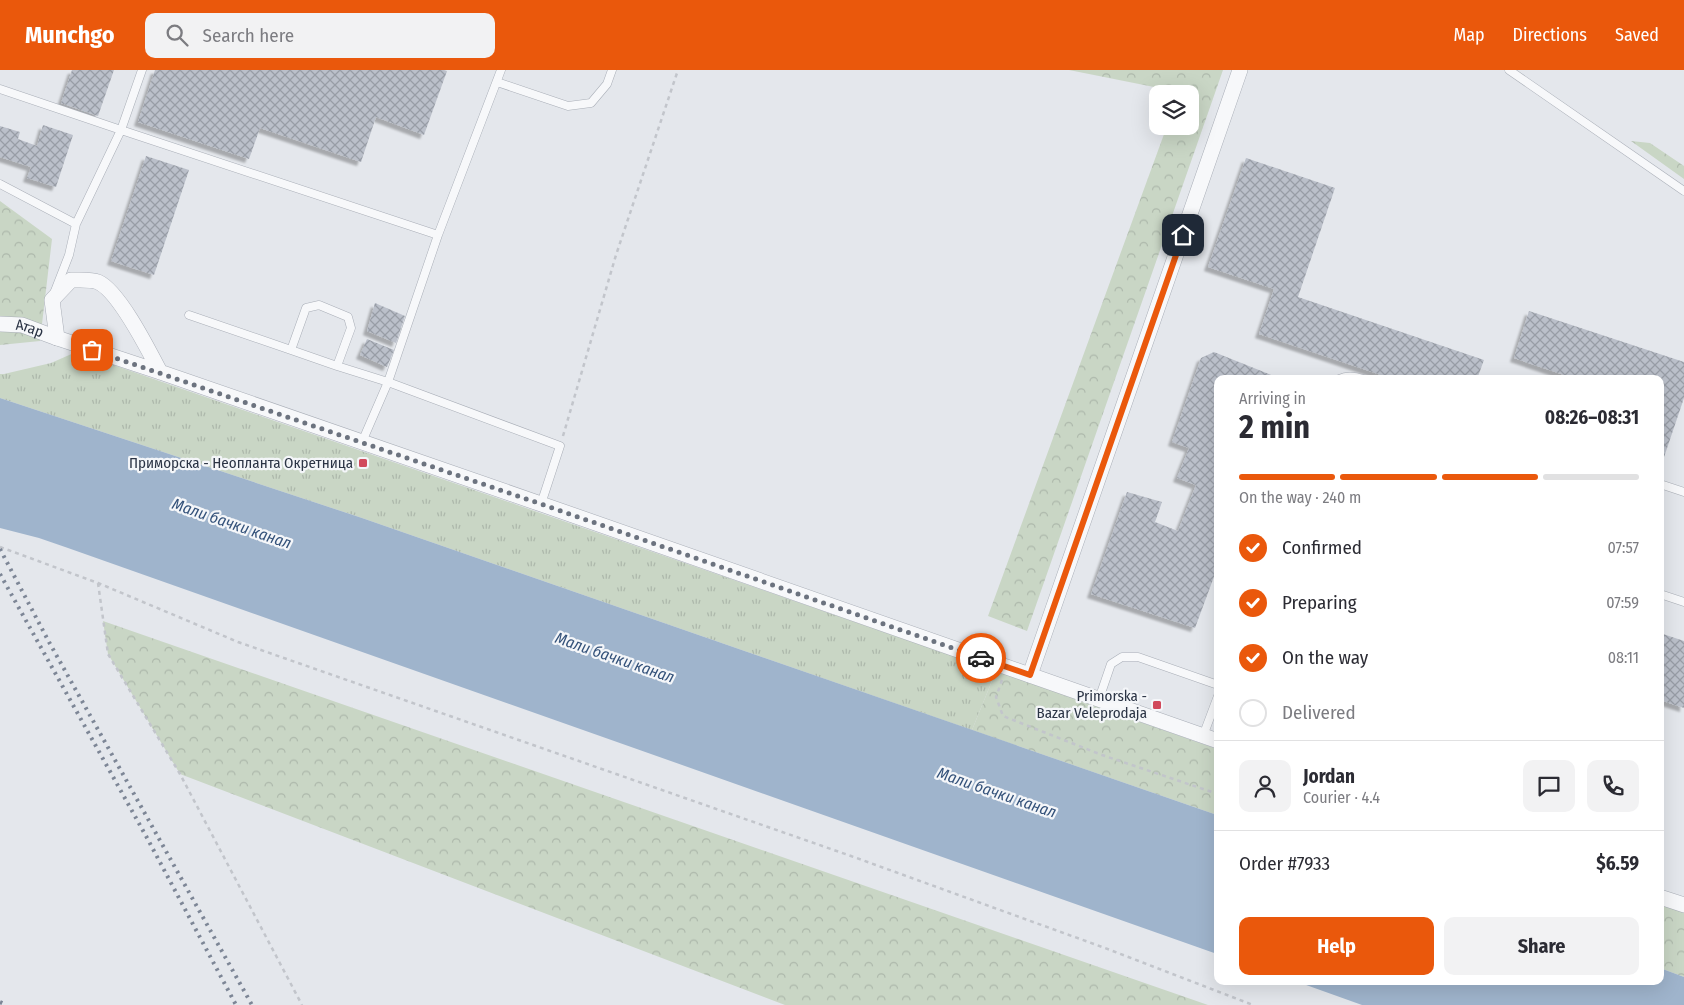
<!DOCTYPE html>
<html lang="en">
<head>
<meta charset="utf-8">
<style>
	body { margin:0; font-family:"Fira Sans Condensed",sans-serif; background:#f2f2f3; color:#2b2b33; height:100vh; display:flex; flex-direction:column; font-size:19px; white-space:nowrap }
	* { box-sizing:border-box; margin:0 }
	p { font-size:16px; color:#7c7c81 }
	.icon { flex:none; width:28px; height:28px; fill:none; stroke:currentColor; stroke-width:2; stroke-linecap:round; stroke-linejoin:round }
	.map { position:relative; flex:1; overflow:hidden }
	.panel { position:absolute; left:1214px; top:305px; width:450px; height:610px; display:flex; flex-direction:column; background:#fff; border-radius:10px; box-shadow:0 5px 20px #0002 }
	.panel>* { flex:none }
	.fabs { position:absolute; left:1149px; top:15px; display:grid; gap:10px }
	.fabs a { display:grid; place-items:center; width:50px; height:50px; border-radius:10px; background:#fff; box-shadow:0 5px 20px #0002; font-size:25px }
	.pin { position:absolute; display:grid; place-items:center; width:42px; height:42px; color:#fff; margin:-21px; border-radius:10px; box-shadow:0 2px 8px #0006 }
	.courier { position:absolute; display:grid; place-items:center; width:50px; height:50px; margin:-25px; border:4px solid #ea580c; border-radius:50%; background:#fff; color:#222; box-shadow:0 1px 6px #0007 }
	.head em { font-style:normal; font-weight:700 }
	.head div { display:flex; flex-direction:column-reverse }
	.head { display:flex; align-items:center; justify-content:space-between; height:85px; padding:0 25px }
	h1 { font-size:32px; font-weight:700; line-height:38px }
	.bar { display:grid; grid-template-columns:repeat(4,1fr); gap:8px 5px; align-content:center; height:60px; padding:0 25px }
	.bar i { height:6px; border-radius:4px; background:#e1e1e2 }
	.bar .active { background:#ea580c }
	.bar p { grid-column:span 4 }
	.line { display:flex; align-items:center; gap:12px; padding:0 25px; border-top:1px solid #e1e1e2 }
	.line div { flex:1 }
	.round { display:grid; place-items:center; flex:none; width:52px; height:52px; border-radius:10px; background:#f2f2f3 }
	ol { padding:0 25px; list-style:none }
	li { display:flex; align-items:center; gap:15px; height:55px }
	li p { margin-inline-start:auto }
	li .icon { padding:5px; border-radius:50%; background:#ea580c; color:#fff; stroke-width:4 }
	li:last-child { color:#7c7c81 }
	li i { width:28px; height:28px; border:2px solid #e1e1e2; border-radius:50% }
	.button { display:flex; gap:10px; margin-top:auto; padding:10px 25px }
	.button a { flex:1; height:58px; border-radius:10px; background:#ea580c; color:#fff; font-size:20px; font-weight:700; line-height:58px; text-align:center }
	.button a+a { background:#f2f2f3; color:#2b2b33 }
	header { display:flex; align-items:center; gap:30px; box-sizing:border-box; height:70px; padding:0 25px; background:#ea580c; color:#fff }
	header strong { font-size:24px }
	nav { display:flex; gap:28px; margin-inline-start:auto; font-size:18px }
	.search { width:350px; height:45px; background:#f2f2f3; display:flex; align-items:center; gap:12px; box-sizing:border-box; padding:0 18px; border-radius:10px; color:#7c7c81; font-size:19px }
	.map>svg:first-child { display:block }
	.grass { fill:url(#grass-tufts) }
	.forest { fill:url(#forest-crowns) }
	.water { fill:#9fb4cc }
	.building { fill:url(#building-cross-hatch); filter:url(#shadow) }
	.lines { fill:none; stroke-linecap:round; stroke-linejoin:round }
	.lane-casing { stroke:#a9aeb7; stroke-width:9 }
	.street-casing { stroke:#a9aeb7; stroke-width:16 }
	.path { stroke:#c2c5cb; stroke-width:2.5; stroke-dasharray:4 4; stroke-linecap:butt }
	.lane { stroke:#f7f8fa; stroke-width:8 }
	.street { stroke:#f7f8fa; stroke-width:15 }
	.rail { stroke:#7d8696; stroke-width:4; stroke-dasharray:2.5 5; stroke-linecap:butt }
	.done { stroke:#6c737f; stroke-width:5; stroke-dasharray:0 9 }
	.route { stroke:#ea580c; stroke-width:6 }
	.poi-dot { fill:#d1495b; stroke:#f4f6f9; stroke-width:2 }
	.labels { text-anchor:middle; stroke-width:4.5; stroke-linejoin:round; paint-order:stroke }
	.street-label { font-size:15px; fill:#2b3445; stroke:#f4f6f9 }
	.poi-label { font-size:15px; fill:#2b3445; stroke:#f4f6f9; text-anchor:end }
	.water-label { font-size:16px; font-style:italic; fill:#34527a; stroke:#f4f6f9 }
</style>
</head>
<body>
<header>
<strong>Munchgo</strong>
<div class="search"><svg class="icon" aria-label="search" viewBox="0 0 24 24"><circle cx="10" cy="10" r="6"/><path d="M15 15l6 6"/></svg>Search here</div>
<nav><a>Map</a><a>Directions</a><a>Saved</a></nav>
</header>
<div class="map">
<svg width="1684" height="935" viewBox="0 0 1684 935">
	<defs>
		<pattern id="grass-tufts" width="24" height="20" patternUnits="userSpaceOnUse" patternTransform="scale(1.25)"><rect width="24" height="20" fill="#c9d6c5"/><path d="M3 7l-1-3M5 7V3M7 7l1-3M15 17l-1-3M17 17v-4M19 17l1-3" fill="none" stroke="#adb8ab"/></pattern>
		<pattern id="forest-crowns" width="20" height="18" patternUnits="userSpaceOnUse" patternTransform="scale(1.25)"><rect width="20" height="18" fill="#c9d6c5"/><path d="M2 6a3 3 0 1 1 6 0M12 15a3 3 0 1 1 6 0" fill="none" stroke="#adb8ab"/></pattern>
		<pattern id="building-cross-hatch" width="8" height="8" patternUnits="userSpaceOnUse" patternTransform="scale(1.25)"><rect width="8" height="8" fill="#bbc0ca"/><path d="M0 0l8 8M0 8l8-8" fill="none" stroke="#989da6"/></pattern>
		<filter id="shadow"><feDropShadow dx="-4" dy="4" stdDeviation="1" flood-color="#0004"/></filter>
	</defs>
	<rect width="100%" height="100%" fill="#e4e7ec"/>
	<path class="grass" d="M76 282 996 601 972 660 362 448 0 328V304H4L51 293Z"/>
	<path class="forest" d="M1069 0H1223L1027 561 988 546 1167 56H1190V24H1179V22Z
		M1631 71 1650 73 1684 96V109Z
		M0 131 52 169 40 271 0 275Z
		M103 551 1208 935H785L180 704 108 584Z
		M996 601 1217 679V745L972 660Z
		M1660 834 1684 842V907L1660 898Z"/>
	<path class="water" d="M0 328 362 448 1217 745V884L68 478 39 468 0 458Z
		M1660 898 1684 907V935H1362L1295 911H1660Z"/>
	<path class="building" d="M72 0H114L98 46 61 33Z
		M155 0H444L447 1 424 65 376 47 361 92 260 58 249 89 138 52Z
		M43 55 73 65 56 117 27 108 31 97 0 87V56L20 62 18 69 37 76Z
		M146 86 189 100 154 205 111 191Z
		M1246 88 1335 118 1298 227 1484 290 1477 309H1393L1259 264 1274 219 1208 197Z
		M375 233 405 246 396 273 367 261Z
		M1529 241 1684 292V328L1660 399V309H1576L1514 288Z
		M367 269 394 280 387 297 360 285Z
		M1214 282 1281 309H1218V496L1195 558 1091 524 1127 422 1162 432 1155 452 1178 461 1196 415 1177 408 1189 378 1172 372 1201 288Z
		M1660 563 1684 571V638L1660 630Z"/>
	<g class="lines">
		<g class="lane-casing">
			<path id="lane" d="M1509 0 1684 121
				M497 12 568 36 591 33 607 14 612 0
				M0 19 121 60 142 0
				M0 114 76 154
				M438 165 501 0
				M55 221 69 185 76 154 121 60 438 165 388 312 337 296 351 258 348 247 319 235 306 238 291 280 189 245
				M291 280 337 296
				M1339 309C1347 305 1355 306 1363 309
				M362 372 388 312 560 376 541 434
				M1660 414 1684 422
				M1660 524 1684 532
				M1099 629 1111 594 1122 587H1138L1218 615
				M1203 666 1218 626"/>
		</g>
		<g class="street-casing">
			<g id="street">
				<path id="s1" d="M0 254 22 255 57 268"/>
				<path d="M160 302C149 281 119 221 98 212 91 209 79 210 71 210L52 230 57 268 160 302 541 434 1218 671"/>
				<path d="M1030 605 1240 0"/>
				<path d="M1660 827 1684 835"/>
			</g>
		</g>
		<path class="path" d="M563 366 616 185 678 0
			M0 477 98 513 238 572 851 786 1105 878 1253 935
			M98 513 108 584 180 704 302 935
			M1002 610 996 627 1003 646 1102 685 1218 724"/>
		<use href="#lane" class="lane"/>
		<use href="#street" class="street"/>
		<path class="rail" d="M0 479 49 572 252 935
			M0 504 146 766 236 935
			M0 932 6 935"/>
	</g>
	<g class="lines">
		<path class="done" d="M92 280 541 434 981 588"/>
		<path class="route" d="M981 588 1030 605 1183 165"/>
	</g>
	<g class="poi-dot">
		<rect x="358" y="388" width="10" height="10" rx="2.5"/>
		<rect x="1152" y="630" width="10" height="10" rx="2.5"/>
	</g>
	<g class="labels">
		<g class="street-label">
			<text dy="5" stroke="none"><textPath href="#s1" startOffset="30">Атар</textPath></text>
		</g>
		<g class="poi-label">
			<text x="353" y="398">Приморска - Неопланта Окретница</text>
			<text x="1147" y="631">Primorska -<tspan x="1147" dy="17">Bazar Veleprodaja</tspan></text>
		</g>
		<g class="water-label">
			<text transform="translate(232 453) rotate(19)" y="6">Мали бачки канал</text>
			<text transform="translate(615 587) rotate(19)" y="6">Мали бачки канал</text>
			<text transform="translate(997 722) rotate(19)" y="6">Мали бачки канал</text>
		</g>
	</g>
</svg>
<div class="fabs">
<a><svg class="icon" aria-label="layers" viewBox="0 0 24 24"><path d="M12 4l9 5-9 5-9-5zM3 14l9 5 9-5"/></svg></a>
</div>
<div class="pin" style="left:92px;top:280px;background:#ea580c"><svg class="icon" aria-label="bag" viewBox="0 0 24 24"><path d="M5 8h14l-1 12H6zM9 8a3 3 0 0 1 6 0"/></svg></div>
<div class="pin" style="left:1183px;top:165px;background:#1f2937"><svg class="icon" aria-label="home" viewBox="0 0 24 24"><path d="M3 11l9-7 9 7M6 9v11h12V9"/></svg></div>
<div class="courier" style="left:981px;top:588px"><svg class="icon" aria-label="car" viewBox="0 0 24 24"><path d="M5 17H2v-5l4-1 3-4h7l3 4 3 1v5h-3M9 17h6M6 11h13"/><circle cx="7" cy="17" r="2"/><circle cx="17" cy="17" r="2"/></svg></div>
<section class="panel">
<div class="head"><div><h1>2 min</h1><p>Arriving in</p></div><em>08:26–08:31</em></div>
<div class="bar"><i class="active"></i><i class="active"></i><i class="active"></i><i></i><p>On the way · 240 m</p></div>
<ol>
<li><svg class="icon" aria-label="check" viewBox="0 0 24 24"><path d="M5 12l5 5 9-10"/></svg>Confirmed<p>07:57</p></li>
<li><svg class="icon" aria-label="check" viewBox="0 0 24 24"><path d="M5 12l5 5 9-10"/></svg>Preparing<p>07:59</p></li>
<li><svg class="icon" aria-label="check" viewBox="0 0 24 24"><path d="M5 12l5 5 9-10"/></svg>On the way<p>08:11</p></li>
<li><i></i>Delivered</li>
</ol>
<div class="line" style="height:90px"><a class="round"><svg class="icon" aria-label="person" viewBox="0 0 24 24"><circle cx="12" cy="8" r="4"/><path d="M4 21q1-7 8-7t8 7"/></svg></a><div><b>Jordan</b><p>Courier · 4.4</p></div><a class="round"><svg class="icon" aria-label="chat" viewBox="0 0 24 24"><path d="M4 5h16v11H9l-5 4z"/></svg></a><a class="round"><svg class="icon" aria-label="phone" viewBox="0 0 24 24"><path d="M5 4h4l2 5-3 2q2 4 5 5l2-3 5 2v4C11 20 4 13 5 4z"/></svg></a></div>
<div class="line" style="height:65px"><div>Order #7933</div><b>$6.59</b></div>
<div class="button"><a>Help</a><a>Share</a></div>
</section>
</div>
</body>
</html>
